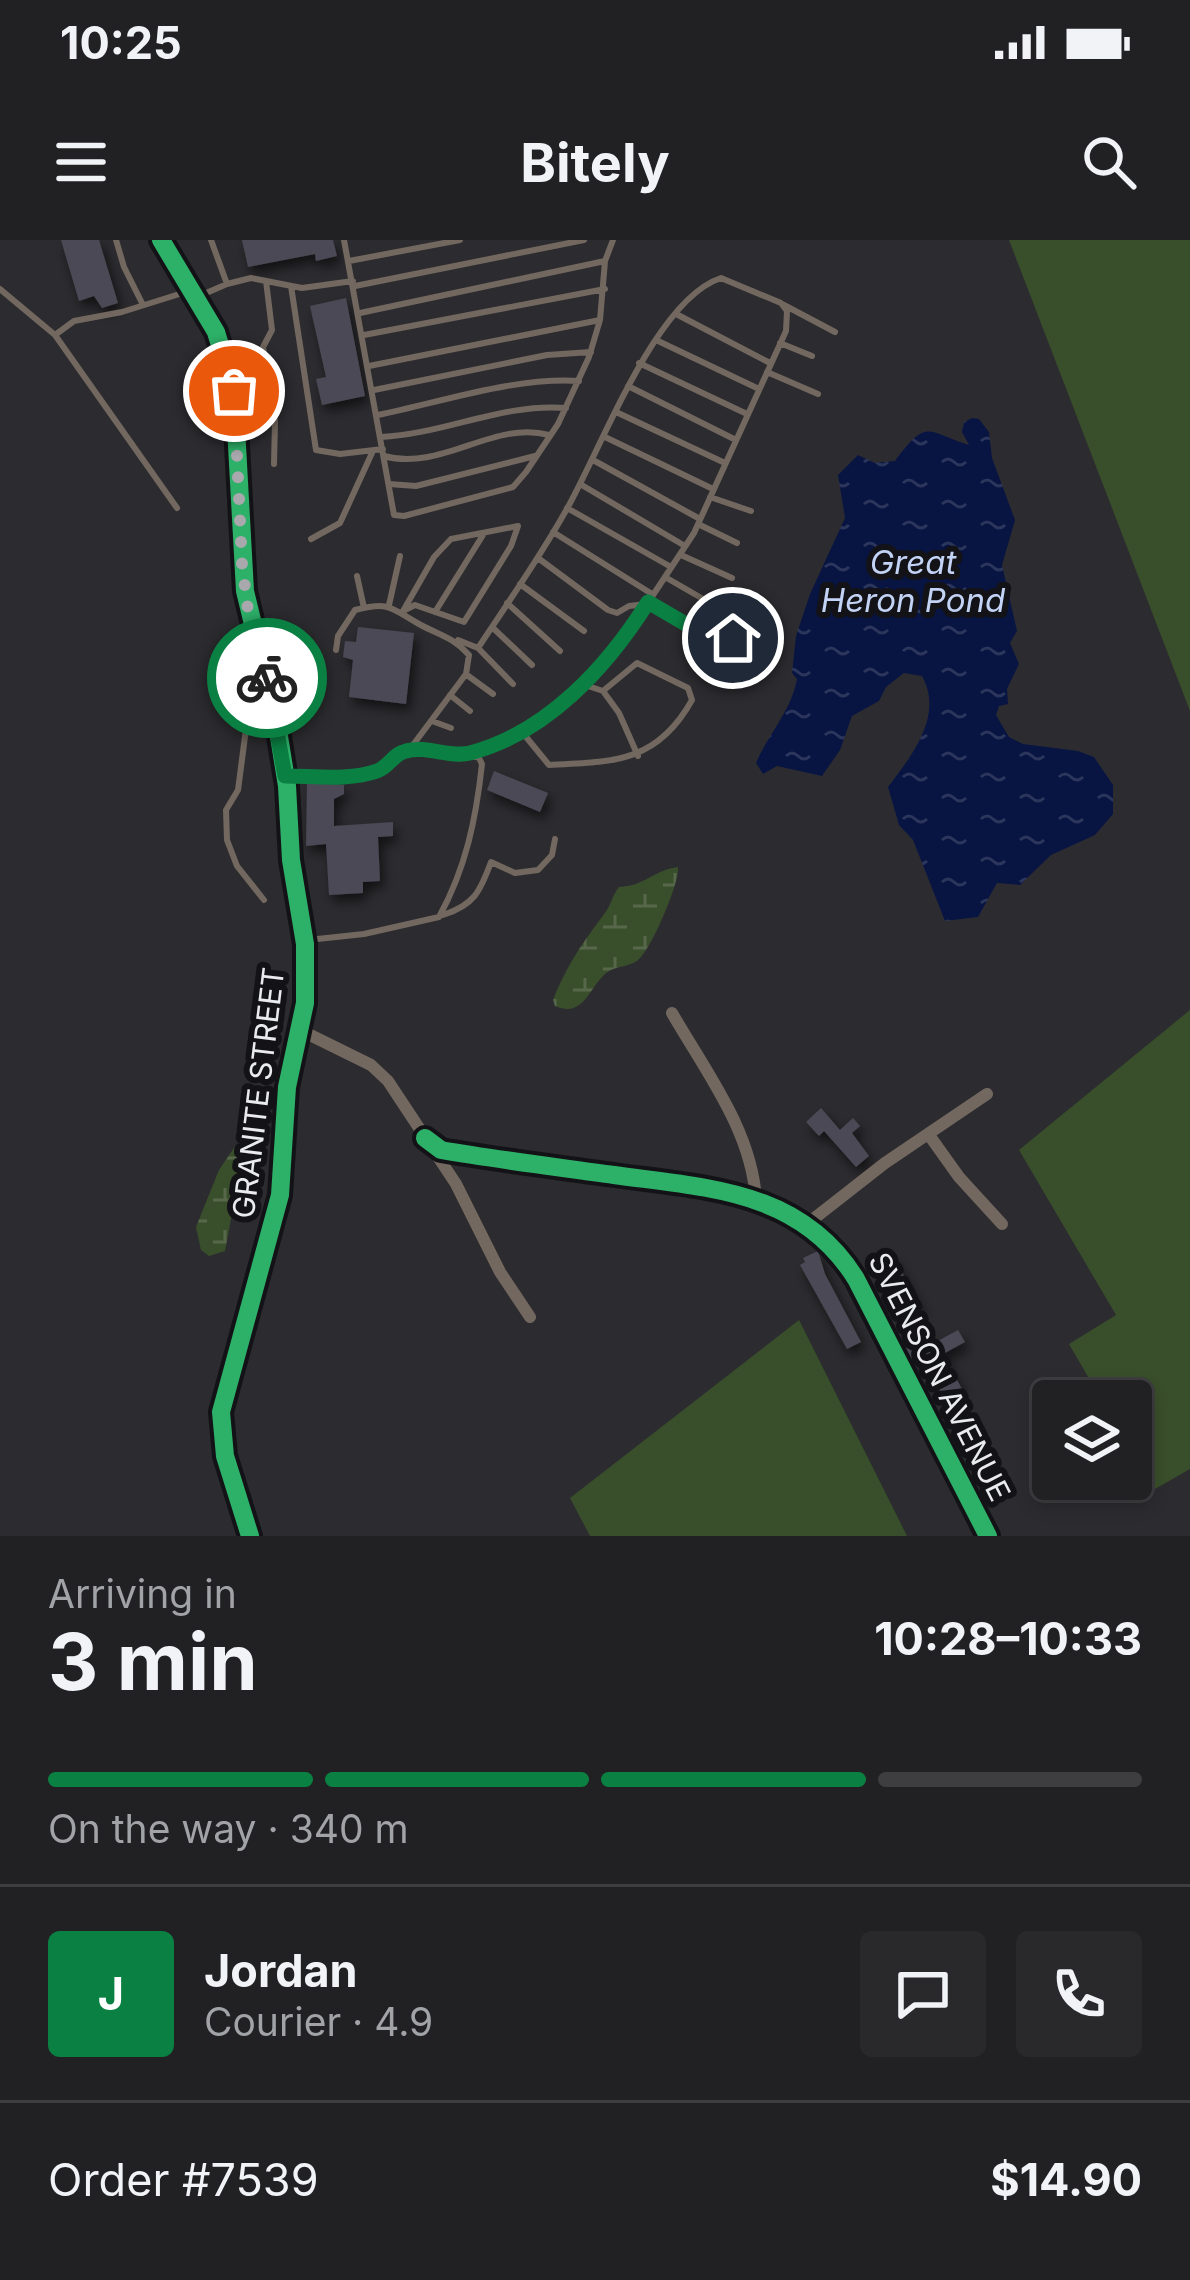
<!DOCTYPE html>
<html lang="en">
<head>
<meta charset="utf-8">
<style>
	body { margin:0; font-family:Inter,sans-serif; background:#29292c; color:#f1f3f6; height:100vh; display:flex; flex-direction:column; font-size:45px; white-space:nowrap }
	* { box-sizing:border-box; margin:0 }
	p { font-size:39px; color:#a2a3a6 }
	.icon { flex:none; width:66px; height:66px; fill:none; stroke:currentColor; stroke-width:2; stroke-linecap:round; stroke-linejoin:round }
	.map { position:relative; height:1296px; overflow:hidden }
	.sheet { display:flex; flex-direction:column; background:#212124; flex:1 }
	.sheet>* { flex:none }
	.buttons { position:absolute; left:1032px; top:1140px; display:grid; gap:24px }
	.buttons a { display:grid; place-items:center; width:120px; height:120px; border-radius:12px; background:#212124; box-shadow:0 6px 18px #0003,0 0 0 3px #3e3e41; font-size:60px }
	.pin { position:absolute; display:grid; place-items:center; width:102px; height:102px; color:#fff; margin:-51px; border:6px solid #fff; border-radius:50%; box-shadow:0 3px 12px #0007 }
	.courier { position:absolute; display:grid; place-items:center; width:120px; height:120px; margin:-60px; border:9px solid #0b8043; border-radius:50%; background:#fff; color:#222; box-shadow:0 3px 15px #0007 }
	.overview em { font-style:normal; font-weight:700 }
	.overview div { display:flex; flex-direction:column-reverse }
	.overview { display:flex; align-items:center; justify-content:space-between; height:204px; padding:0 48px }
	h1 { font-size:78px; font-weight:700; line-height:90px }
	.bar { display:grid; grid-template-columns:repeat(4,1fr); gap:18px 12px; align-content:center; height:144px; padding:0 48px }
	.bar i { height:15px; border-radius:9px; background:#3e3e41 }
	.bar .selected { background:#0b8043 }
	.bar p { grid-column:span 4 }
	.line { display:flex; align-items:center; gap:30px; padding:0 48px; border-top:3px solid #3e3e41 }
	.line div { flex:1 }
	.round { display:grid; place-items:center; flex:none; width:126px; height:126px; border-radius:12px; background:#29292c }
	.status { display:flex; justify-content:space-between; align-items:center; height:84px; padding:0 60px; background:#212124; direction:ltr }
	.status svg { height:33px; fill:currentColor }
	header { display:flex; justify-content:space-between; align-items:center; height:156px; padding:0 48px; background:#212124; font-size:54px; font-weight:700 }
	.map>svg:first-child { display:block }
	.wetland { fill:url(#wetland-marsh) }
	.park { fill:#394e2a }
	.water { fill:url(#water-ripples) }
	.building { fill:#4c4854; filter:url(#shadow) }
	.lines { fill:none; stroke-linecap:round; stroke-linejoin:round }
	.lane { stroke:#73685f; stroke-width:6 }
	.street { stroke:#73685f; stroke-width:12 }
	.secondary { stroke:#6c615a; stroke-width:18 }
	.cycleway-casing { stroke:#131317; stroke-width:26 }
	.cycleway { stroke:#2db169; stroke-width:18 }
	.done { stroke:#a8a8ad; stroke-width:12; stroke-dasharray:0 21.6 }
	.route { stroke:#0b8043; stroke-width:15 }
	.labels { text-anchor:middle; stroke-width:12; stroke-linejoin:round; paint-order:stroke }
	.street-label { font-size:30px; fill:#eaebf0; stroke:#131317 }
	.water-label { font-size:33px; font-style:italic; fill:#c3d3f5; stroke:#131317 }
</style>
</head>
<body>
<div class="status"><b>10:25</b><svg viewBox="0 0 49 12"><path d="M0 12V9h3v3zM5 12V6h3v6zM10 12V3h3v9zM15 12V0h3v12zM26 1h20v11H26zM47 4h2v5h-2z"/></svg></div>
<header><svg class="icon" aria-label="menu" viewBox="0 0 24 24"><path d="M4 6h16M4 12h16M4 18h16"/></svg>Bitely<svg class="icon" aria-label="search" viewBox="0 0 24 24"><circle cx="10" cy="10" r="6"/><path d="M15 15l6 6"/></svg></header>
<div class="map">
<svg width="1190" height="1296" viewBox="0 0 1190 1296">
	<defs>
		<pattern id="wetland-marsh" width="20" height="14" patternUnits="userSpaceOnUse" patternTransform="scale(3)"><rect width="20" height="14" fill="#394e2a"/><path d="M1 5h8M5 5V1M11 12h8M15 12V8" fill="none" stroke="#566849"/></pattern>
		<pattern id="water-ripples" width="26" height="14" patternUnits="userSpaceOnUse" patternTransform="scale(3)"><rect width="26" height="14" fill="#081441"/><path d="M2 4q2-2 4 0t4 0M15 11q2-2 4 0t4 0" fill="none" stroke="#2c365d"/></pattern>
		<filter id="shadow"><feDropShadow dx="4" dy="7" stdDeviation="6" flood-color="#0009"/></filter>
	</defs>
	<rect width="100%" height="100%" fill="#2c2c30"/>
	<path class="wetland" d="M678 627C680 642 651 710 638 720 628 728 614 725 604 735 588 750 583 778 555 766L553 760C567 725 583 702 605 673 611 665 612 656 619 647 645 646 654 630 678 627Z
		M252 899 254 911 237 947 225 1011 209 1016 201 1010 196 987 219 930 236 905Z"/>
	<path class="park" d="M1009 0H1190V471Z
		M1190 770V1229L1155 1249 1131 1210V1161H1102L1069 1104 1116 1075 1019 910Z
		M799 1080 907 1296H590L570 1258Z"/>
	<path class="water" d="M972 178 979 179 989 192 992 218 1015 280 1002 325 1017 391 1010 403 1019 424 1007 449 1008 464 999 466 996 475 1009 497 1023 504 1078 511 1094 517 1113 545V574L1095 595 1051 615 1020 645 997 643 978 677 945 681 913 600 899 585 888 547C912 515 944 476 922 436L904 433 886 447 879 461 852 476 840 510 822 536 777 526 763 534 756 523C769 493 791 471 797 439L792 433 796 396 810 354 845 278 838 235 858 215 875 223 895 221C928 176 928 193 969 205L962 192 964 182Z"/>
	<path class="building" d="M61 0H99L118 63 102 68 94 56 79 61Z
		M242 0H333L337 16 316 21 315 14 248 27Z
		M346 58 365 156 322 165 316 139 326 137 310 66Z
		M358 387 414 393 406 464 349 457 353 420 343 417 345 401 356 402Z
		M494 531 548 553 540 572 487 550Z
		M307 543 344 545V554L334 559V586L393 582V596L378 597 380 641 363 642V653L329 655 326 604 306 606Z
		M821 868 840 890 853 878 860 886 852 893 869 916 856 927 824 891 819 896 806 882Z
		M818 1011 825 1034 861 1102 847 1109 800 1025 805 1022 803 1018Z
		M893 1015 922 1070 905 1079 877 1023Z
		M958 1090 965 1102 943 1114 962 1149 944 1158 932 1136 941 1131 933 1112 909 1120 904 1109 933 1095 936 1102Z"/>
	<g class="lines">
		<path class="lane" d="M116 0 124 27 143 65
			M344 0 394 275 404 276 513 247 526 232 558 184 589 117 600 80 605 21 613 0
			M349 21 460 0
			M266 41 272 90 263 107 275 181 274 224
			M227 44 251 38 302 48 353 41
			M291 46 316 210 340 214 383 209
			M355 46 584 0
			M0 49 55 95
			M197 57 227 44 211 0
			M784 65 835 92
			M360 73 605 21
			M678 75 770 123
			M364 95 605 49
			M656 100 759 149
			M780 103 812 116
			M639 123 747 174
			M369 126 600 80
			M767 132 818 154
			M628 146 736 200
			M374 150 547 115 591 112
			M616 172 725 223
			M378 175C442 162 513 137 579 141
			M381 197C444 194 502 163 566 168
			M605 197 713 249
			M384 216C441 232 493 180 549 195
			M593 220 700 279
			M389 244 416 246 535 216
			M580 244 685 306
			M710 257 751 271
			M177 268 55 95 74 81 122 72 189 51
			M567 268 671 327
			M698 284 737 303
			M518 286 511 306 464 382 415 365 403 371 434 317 451 299Z
			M553 292 652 354
			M311 299 340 283 372 213
			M681 315 732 338
			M538 318 608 370 617 373 629 366 646 364
			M357 336 364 368
			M520 344 584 391
			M648 362 720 404C733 398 738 393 736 378L665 337
			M507 363 560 411
			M389 365 400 316
			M435 372 483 295
			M492 387 532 425
			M458 400 478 408 513 444
			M336 410 338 396 355 370C391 361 390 368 419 384 439 395 453 397 469 415L466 434 410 509
			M258 434 249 466 238 550 226 570 227 600 237 626 264 660
			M467 435 493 454
			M603 451 619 473 638 516
			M450 455 470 471
			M432 481 451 488
			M522 492 549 525C613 522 657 523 692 460L688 448 637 423 603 451 582 444
			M466 514 535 487 626 396 694 293 786 91 787 71 781 63 721 38C654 60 600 213 564 274 538 320 507 364 478 408
			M292 535C319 536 355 542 380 530 389 526 393 517 402 512 421 504 460 512 479 518L482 524C476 579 466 628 439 677L364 694 308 700
			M443 675C474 665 480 652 491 622L515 633 538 630 552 615 555 599"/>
		<path class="street" d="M672 773C706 832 752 891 756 960
			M300 790 371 825 388 841 456 944 500 1032 530 1077
			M929 895 959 937 1002 984
			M425 898 441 910C499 920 557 927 614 935 708 948 801 950 856 1039L988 1296
			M807 984 885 923 987 854"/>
		<path class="secondary" d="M161 0 216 92 234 151 245 351 277 484 287 546 291 620 305 704V763L287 847 280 955 221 1172 225 1216 250 1296"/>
		<g class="cycleway-casing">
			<path id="cycleway" d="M161 0 216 92 234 151 245 351 277 484 287 546 291 620 305 704V763L287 847 280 955 221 1172 225 1216 250 1296
				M425 898 441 910C499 920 557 927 614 935 708 948 801 950 856 1039L988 1296"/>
		</g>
		<use href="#cycleway" class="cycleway"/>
	</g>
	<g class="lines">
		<path class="done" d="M234 151 242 324 249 378 267 438"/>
		<path class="route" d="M267 438 285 536C315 536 349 541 377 531 389 527 393 514 406 511 426 505 450 518 470 513 547 493 607 427 648 362L720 404 733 398"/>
	</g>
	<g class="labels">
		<g class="street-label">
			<text transform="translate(259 853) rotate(-83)" y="10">GRANITE STREET</text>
			<text transform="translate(939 1137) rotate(63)" y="10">SVENSON AVENUE</text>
		</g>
		<g class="water-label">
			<text x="913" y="334">Great<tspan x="913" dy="38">Heron Pond</tspan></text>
		</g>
	</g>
</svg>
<div class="buttons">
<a><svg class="icon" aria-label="layers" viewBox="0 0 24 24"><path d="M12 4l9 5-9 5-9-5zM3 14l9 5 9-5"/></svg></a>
</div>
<div class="pin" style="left:234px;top:151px;background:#ea580c"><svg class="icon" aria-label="bag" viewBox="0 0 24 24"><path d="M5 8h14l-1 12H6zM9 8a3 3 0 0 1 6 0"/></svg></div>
<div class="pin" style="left:733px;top:398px;background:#1f2937"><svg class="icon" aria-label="home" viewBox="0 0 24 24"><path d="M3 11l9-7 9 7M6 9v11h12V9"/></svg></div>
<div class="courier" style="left:267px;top:438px"><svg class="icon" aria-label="bike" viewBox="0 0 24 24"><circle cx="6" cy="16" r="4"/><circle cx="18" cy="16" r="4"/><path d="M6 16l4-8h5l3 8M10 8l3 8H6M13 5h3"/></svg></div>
</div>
<section class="sheet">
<div class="overview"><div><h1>3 min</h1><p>Arriving in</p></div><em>10:28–10:33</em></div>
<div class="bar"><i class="selected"></i><i class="selected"></i><i class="selected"></i><i></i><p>On the way · 340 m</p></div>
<div class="line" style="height:216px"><b class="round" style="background:#0b8043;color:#fff">J</b><div><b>Jordan</b><p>Courier · 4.9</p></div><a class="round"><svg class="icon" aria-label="chat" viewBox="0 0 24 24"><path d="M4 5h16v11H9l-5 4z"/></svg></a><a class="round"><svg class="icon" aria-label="phone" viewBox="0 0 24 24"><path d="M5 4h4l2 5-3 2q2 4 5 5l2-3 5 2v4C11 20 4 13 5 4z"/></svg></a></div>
<div class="line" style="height:156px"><div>Order #7539</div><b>$14.90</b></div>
</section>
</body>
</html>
